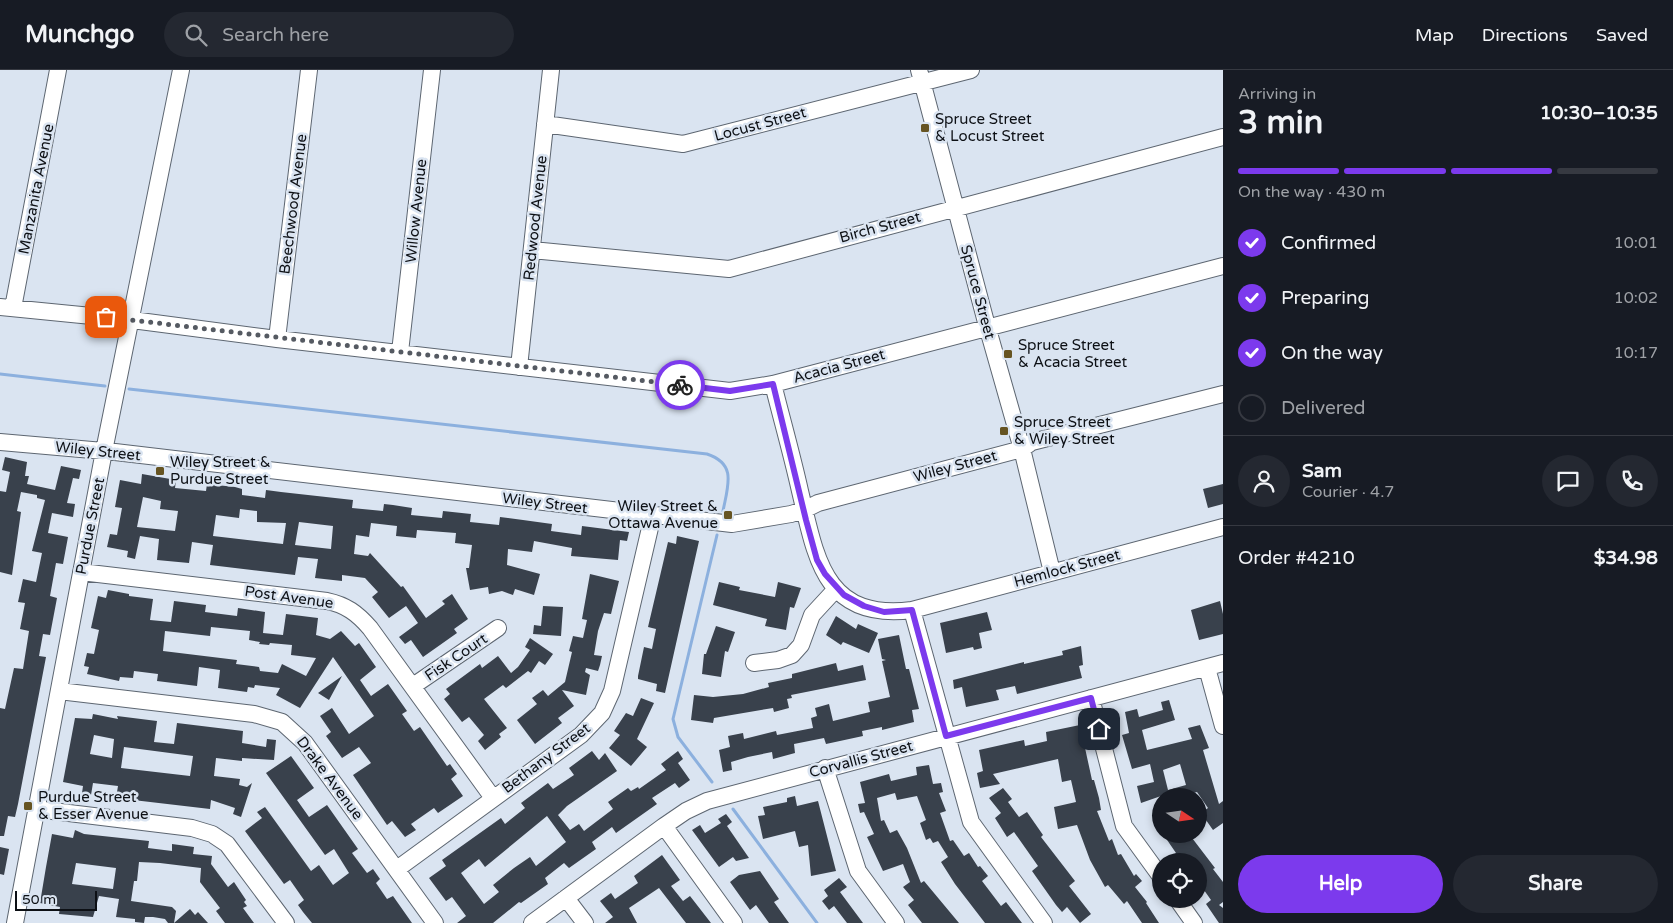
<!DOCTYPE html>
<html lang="en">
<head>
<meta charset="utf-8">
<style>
	body { margin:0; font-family:"Varela Round",sans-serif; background:#242831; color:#f1f3f6; height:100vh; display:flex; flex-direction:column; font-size:19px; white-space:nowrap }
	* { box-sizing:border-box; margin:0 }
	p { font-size:16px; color:#9ea1a6 }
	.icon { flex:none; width:28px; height:28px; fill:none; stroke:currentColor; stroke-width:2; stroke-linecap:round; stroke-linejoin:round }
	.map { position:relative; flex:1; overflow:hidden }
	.sheet { display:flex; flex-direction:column; background:#171b24; width:450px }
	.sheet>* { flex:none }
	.needle { width:32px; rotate:103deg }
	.fabs { position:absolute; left:1152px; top:718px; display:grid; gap:10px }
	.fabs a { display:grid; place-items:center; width:55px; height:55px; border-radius:50%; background:#171b24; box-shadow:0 2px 8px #0003; font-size:25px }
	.scale { position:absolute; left:15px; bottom:12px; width:82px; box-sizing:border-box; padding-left:5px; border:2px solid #0d1015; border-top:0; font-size:14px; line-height:18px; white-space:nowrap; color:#0d1015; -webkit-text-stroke:4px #dae4f1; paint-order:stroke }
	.pin { position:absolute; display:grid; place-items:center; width:42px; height:42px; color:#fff; margin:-21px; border-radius:10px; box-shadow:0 2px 8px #0006 }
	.courier { position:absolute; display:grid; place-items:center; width:50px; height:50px; margin:-25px; border:4px solid #7c3aed; border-radius:50%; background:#fff; color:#222; box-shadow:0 1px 6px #0007 }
	.overview em { font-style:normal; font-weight:700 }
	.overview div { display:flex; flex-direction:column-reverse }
	.overview { display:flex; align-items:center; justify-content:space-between; height:85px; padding:0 15px }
	h1 { font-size:32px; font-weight:700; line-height:38px }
	.bar { display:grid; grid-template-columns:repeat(4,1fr); gap:8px 5px; align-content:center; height:60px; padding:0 15px }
	.bar i { height:6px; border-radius:4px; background:#363941 }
	.bar .on { background:#7c3aed }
	.bar p { grid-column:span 4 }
	.line { display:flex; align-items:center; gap:12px; padding:0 15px; border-top:1px solid #363941 }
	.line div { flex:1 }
	.round { display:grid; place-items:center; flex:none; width:52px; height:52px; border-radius:26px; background:#242831 }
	ol { padding:0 15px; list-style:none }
	li { display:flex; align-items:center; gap:15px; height:55px }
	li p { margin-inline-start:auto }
	li .icon { padding:5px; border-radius:50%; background:#7c3aed; color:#fff; stroke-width:4 }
	li:last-child { color:#9ea1a6 }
	li i { width:28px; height:28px; border:2px solid #363941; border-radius:50% }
	.cta { display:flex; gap:10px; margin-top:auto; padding:10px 15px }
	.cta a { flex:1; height:58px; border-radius:30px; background:#7c3aed; color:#fff; font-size:20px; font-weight:700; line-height:58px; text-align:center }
	.cta a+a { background:#242831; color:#f1f3f6 }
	header { display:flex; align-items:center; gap:30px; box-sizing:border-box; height:70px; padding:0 25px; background:#171b24; border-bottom:1px solid #363941 }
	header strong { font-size:24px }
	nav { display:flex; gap:28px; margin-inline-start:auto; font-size:18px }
	.search { width:350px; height:45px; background:#242831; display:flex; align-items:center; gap:12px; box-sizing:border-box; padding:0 18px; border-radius:28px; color:#9ea1a6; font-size:19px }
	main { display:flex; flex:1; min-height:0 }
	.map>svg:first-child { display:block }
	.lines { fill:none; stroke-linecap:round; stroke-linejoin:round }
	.stream { stroke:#8cb0de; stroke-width:3 }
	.building { fill:#39414c; fill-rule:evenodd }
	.minor-casing { stroke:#5d6671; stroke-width:18 }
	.minor { stroke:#fff; stroke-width:16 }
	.done { stroke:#555a62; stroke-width:5; stroke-dasharray:0 9 }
	.route { stroke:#7c3aed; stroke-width:6 }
	.poi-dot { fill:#665422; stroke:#dae4f1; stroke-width:2 }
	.labels { text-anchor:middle; stroke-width:5; stroke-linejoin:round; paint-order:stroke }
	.poi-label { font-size:15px; fill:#0d1015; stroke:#dae4f1; text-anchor:start }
	.street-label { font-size:15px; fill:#0d1015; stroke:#dae4f1 }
</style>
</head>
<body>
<header>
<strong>Munchgo</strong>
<div class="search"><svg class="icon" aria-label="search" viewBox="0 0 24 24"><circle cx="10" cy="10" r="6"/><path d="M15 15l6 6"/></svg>Search here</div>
<nav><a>Map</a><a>Directions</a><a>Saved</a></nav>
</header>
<main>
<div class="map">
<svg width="1223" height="853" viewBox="0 0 1223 853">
	<rect width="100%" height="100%" fill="#dae4f1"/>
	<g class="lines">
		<path class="stream" d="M0 304 105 316
			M129 319 707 384C737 394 728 415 723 441
			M712 712 678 667 673 649 717 465
			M733 739 817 853"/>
	</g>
	<path class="building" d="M5 387 27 392 25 406H29L27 414 55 420 61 396 81 400 79 409 73 408 67 433 75 434 73 447 52 443 48 463 68 467 63 494 56 493 50 526 57 528 50 565 43 564 39 586 46 587 18 734 15 747 8 746 4 766H0V638L5 639 14 598 23 599 29 561 20 559 25 533 18 532 23 509 36 512 42 483 32 481 45 430 37 428V425L21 422 17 441 21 442 12 505 0 502V421L6 422 10 402 2 400Z
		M142 404 176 410 175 418 206 421 207 414 235 417 242 419V425L265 428 266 420 281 422 353 430 352 438 383 441 384 434 393 435 412 438 411 445 442 448 443 441 471 444 470 452 499 455 500 447 523 450 552 454 551 461 581 465 582 456 629 462 627 471 620 470 618 490 571 486 572 478 534 471 532 482 508 479 507 495 540 504 534 525 515 519 513 525 502 521 489 524 488 517 470 520 466 498H469L472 475 455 473 456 463 417 460 416 468 396 466 397 456 371 453 369 467 356 465 354 484 368 486 370 483 401 517 403 516 426 548 445 534 442 531 452 524 468 549 454 559 457 563 423 587 411 570 405 574 399 567 418 553 406 536 389 548 372 527 378 522 365 508 342 505V511L315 508 318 489 298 487 295 505 210 495 213 475 192 472 189 493 157 490 159 469 140 466 135 489 127 487 128 481 107 477 110 464 117 465 122 438 115 437 120 410 141 414ZM143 427 161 431 160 439 178 441 175 461 137 457ZM240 439 257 441V452L286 453 283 474 213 466 216 445 239 448ZM299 452 333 456 331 479 295 475Z
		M1223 414V434L1208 438 1203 419Z
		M677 466 699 471 665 623 656 621 657 614 638 609V606L644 577 652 579 656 559 648 557 668 472 676 474Z
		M590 504 619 511 611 544 604 543 598 561 594 585 602 586 600 595 598 601 586 598 585 602 590 605 586 625 562 620 574 636 558 648 562 653 535 674 517 650 537 634 532 628 543 620 548 626 565 612 572 582 569 581 573 566 583 568 587 550 582 549Z
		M719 512 740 517 739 520 775 527 778 512 801 518 794 538 790 537 786 560 765 556 767 549 713 535Z
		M108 520 129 524V526L153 529 150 550 171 552 174 531 206 535 205 542 237 546 238 538 265 542 263 563 283 565 286 544 318 548 316 565 330 569 341 561 355 576 359 573 376 597 360 610 371 626 388 614 407 641 402 644 414 661 420 657 447 696 450 694 457 704 451 709 463 726 438 743 434 738 411 754 416 760 405 767 392 751 387 755 353 705 371 693 359 677 342 688 326 666 331 662 320 646 332 638 349 664 374 646 333 587 300 638 276 625 280 618 255 615 254 618 248 617 247 622 218 618 220 600 199 597 197 616 157 611 158 604 134 601 133 608 120 607 119 611 87 604 89 597 84 596 87 583 94 584 99 560 91 558 98 526 106 528ZM211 557 250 561 249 570 260 572 259 574 269 575 270 573 292 575 291 585 316 588 306 606 282 594 278 603 260 601 259 597 236 594 237 590 163 581 165 561 210 566Z
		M1220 531 1223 544V564L1199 570 1191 540Z
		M543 536 563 537 561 566 533 564 534 555 541 556Z
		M987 542 992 560 979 563 982 578 974 580 973 577 946 583 940 553Z
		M836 546 856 559 858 554 878 563 869 583 843 572 841 575 826 565Z
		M716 556 735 562 728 582 725 581 721 607 702 604 704 584H706Z
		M899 565 906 599H909L919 639 912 640 914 652 882 660V657L862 661 863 666 826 674 824 668 794 674 795 683 773 689 772 682 748 687 731 692 732 700 723 702 719 680 730 677 728 666 743 663 744 669 776 661 777 665 813 658 811 648 817 646 815 638 829 634 833 651 870 642 868 632 890 627 882 591 886 590 882 589 878 569Z
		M530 568 553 584 545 595 539 591 531 603 528 601 506 618 503 615 484 629 507 658 499 664 501 667 485 680 478 671 484 665 469 647 462 652 444 629 450 624 446 619 480 594 482 598 498 586 511 603 518 597 530 580 525 577Z
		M1081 576 1083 595 1079 596 1082 608 1017 624 1015 616 996 620 999 630 966 637 962 617 954 619 953 610 1024 592V594L1063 585 1062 581Z
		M836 593 838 601 863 595 866 610 791 625 792 628 787 629 789 638 774 642 773 638 714 648 713 653 691 650 694 625 713 627 743 624 769 617 768 613 792 608V604Z
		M342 606 329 630 318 623Z
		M641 628 654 633 637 669 647 677 631 696 609 678 620 665 614 661 626 643 633 646Z
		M1169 630 1175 650 1142 660 1147 680 1192 669 1188 658 1200 655 1209 678 1203 680 1219 734 1223 731V753L1213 760 1201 743 1208 738 1197 722 1184 726H1161L1141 733 1137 716 1154 712 1150 694 1132 699 1122 665 1129 663 1125 642 1137 639 1139 647 1163 640 1161 632ZM1180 694 1186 715 1168 720 1163 700Z
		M93 644 118 649 117 646 157 651 154 672 174 674 177 653 243 661 242 673 266 677 267 669 276 670 274 690 242 688V691L216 688 214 706 240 709 239 715 247 717 252 713 241 747 233 744 235 738 211 730 210 739 116 728 118 716 93 713 91 725 82 723 83 716 63 712 75 648 92 649ZM94 665 114 669 112 688 90 684ZM124 677 193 686 190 706 121 698Z
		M1080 655 1092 710H1094L1099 728 1101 740 1097 741 1109 771 1112 769 1118 785 1121 784 1134 806 1136 804 1142 811 1135 817 1147 832 1146 833 1159 853H1142L1127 831 1124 834 1108 815 1105 817 1090 790 1077 755 1058 759 1054 737 1076 732 1071 710 1062 712 1058 689 993 704 1000 714 980 718 977 703 983 701 979 680 1024 670 1025 676 1047 671 1046 662Z
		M592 681 599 690 605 683 617 701 567 736 558 745 570 760 579 754 584 761 613 739 608 732 628 718 631 721 638 717 639 719 666 700 661 694 678 681 683 689 678 693 690 710 679 718 675 713 652 728 657 734 616 763 612 757 592 772 596 779 569 798 564 793 545 808 548 814 521 833 519 832 493 853H457L466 846 452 827 446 831 429 808 446 796 442 790 501 748 505 754 525 738 521 733 548 713 553 719 574 705 569 698ZM547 746 566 772 536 796 530 787 514 798 493 815 499 822 484 834 461 803 479 789 485 797Z
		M291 686 314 718 297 730 309 747 327 735 358 779 352 783 367 803 373 799 380 809 376 813 387 829 393 826 412 853H312L303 842 298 835 304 830 290 810 284 814 245 761 262 748 257 742 265 737 311 801 319 795 333 815 349 803 334 779 325 785 266 703Z
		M929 695 933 714 941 713 943 722 939 723 946 741 940 743 950 771 953 770 964 786 969 783 978 797 980 796 988 806 982 811 1001 836 1006 832 1022 853H985L955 814 941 792 948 787 938 771 933 773 930 768 926 770 920 753 926 750 917 726 897 730 895 723 877 728 881 751 884 750 890 763 897 760 907 778 921 813 924 811 959 853H922L908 835 914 830 903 817 910 812 903 794 883 801 867 767 874 764 864 742 860 743 858 734 865 733 860 712 889 704 891 711 917 705 916 697Z
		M1003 718 1012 729 1008 732 1019 747 1027 742 1043 765 1041 767 1075 811 1069 816 1091 844 1080 853 1067 837 1062 842 1056 835 1032 801 1038 796 1014 762 1007 767 995 748 1001 743 989 728Z
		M795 726 797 736 818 731 836 801 811 806 808 775 799 777 795 761 763 769 758 746 765 745 763 737 787 732V728Z
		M726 744 732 752 727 756 749 788 736 791 733 787 719 797 692 760 700 755 705 763 721 753 718 749Z
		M75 760 84 764 149 771 148 778 172 781V774L194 777 193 784 212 786 211 794 228 817 234 812 246 830 244 832 247 836 243 838 254 853H225L216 841 220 838 200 812 201 798 160 793 139 792 137 811H134L131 831 172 837 176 841 174 853 190 839 195 845 198 842 208 853H168L165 849 153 847H145L144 853 135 852V849L116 847 119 829 99 826 93 847 59 844 60 837 40 833 46 797 52 764 73 768ZM76 793 116 798 113 819 72 814Z
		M1163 764H1189L1215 798 1213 799 1223 812V832L1219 835 1223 838V853H1219L1206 834 1211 830 1199 813V791H1164L1176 783Z
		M0 777 9 779 4 805 0 804Z
		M662 785 680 810 671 816 683 831 690 826 711 853H686L659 818 629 838 637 853H605L613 847 600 831 611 823 615 829 638 813 634 806Z
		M760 801 779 829 774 832 789 853H769L756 835 750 840 730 812 739 805Z
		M839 808 847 817 840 822 863 853H847L834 836 829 840 822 831 828 826 824 820Z"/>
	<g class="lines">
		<g class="minor-casing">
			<path id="minor" d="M919 0 987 256 1022 379 1052 502
				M545 54 683 74 971 0
				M532 180 729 199 1223 67
				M0 237 132 250 277 269 730 321 773 314 1223 196
				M13 238 58 0
				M277 269 309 0
				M400 282 432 0
				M519 297 551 0
				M773 314C782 350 792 385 800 421 816 488 824 551 912 540L1223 457
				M0 372 115 382 732 454 791 444 804 440 818 433 1022 379 1032 372 1223 324
				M81 502 327 531C346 535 357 543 370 558L493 728
				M912 540 971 752 1044 853
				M754 593 778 590 792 585 801 575 812 545 836 519
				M1207 598 1223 656
				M413 616 498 558
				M59 621 254 644 282 652 305 673 435 853
				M1091 628 1124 756 1161 807
				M825 698 858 801 896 853
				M36 739 192 758 212 764 227 774 286 853
				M664 756 734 853
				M397 799 581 665 602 643 612 621 653 445
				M566 828 585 853
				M1177 829 1194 853
				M15 853 104 381 181 0
				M532 853 664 756 686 741 707 731 1223 593"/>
		</g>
		<use href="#minor" class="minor"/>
	</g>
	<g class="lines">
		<path class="done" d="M106 247 680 315"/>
		<path class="route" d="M680 315 730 321 773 314 806 450 817 490 825 504 844 525 864 536 884 542 912 540 946 666 1091 628 1099 659"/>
	</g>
	<g class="poi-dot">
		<rect x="920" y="53" width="10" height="10" rx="2.5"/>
		<rect x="1003" y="279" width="10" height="10" rx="2.5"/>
		<rect x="999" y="356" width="10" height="10" rx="2.5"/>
		<rect x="155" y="396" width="10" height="10" rx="2.5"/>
		<rect x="723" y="440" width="10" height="10" rx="2.5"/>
		<rect x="23" y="731" width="10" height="10" rx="2.5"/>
	</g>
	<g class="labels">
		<g class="poi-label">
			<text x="935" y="54">Spruce Street<tspan x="935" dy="17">&amp; Locust Street</tspan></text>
			<text x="1018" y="280">Spruce Street<tspan x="1018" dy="17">&amp; Acacia Street</tspan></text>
			<text x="1014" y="357">Spruce Street<tspan x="1014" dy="17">&amp; Wiley Street</tspan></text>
			<text x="170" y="397">Wiley Street &amp;<tspan x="170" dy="17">Purdue Street</tspan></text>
			<text x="718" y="441" text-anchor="end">Wiley Street &amp;<tspan x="718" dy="17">Ottawa Avenue</tspan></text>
			<text x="38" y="732">Purdue Street<tspan x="38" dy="17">&amp; Esser Avenue</tspan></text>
		</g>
		<g class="street-label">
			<text transform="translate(760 54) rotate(-15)" y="5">Locust Street</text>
			<text transform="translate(36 119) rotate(-79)" y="5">Manzanita Avenue</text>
			<text transform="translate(293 134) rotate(-83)" y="5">Beechwood Avenue</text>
			<text transform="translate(416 141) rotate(-84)" y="5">Willow Avenue</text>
			<text transform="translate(535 148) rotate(-84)" y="5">Redwood Avenue</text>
			<text transform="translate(880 157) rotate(-15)" y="5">Birch Street</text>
			<text transform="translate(978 222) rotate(75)" y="5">Spruce Street</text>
			<text transform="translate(839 296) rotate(-15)" y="5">Acacia Street</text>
			<text transform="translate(98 381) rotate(6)" y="5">Wiley Street</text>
			<text transform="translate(955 396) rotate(-15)" y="5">Wiley Street</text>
			<text transform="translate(545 433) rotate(7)" y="5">Wiley Street</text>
			<text transform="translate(90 456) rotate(-79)" y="5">Purdue Street</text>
			<text transform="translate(1067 498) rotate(-15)" y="5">Hemlock Street</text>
			<text transform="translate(289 527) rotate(8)" y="5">Post Avenue</text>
			<text transform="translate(456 587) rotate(-34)" y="5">Fisk Court</text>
			<text transform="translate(546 688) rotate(-37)" y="5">Bethany Street</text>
			<text transform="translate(861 689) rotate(-15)" y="5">Corvallis Street</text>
			<text transform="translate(330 708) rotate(53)" y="5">Drake Avenue</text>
		</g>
	</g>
</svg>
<div class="fabs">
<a><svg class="needle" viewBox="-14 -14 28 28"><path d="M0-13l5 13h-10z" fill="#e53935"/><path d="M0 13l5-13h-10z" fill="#9ea1a6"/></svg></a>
<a><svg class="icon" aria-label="locate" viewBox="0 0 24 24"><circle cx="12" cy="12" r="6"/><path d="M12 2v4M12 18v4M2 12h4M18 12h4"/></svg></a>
</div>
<div class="scale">50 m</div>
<div class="pin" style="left:106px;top:247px;background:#ea580c"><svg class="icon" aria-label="bag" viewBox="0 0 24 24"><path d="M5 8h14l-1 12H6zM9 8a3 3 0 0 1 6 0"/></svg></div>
<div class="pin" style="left:1099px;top:659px;background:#1f2937"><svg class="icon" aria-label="home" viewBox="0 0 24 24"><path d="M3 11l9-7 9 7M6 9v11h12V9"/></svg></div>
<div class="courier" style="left:680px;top:315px"><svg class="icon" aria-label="bike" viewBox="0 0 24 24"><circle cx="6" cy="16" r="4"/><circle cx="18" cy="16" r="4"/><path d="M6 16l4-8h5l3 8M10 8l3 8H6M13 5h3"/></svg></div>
</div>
<section class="sheet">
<div class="overview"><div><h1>3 min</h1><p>Arriving in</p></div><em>10:30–10:35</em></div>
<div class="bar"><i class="on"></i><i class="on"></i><i class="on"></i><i></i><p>On the way · 430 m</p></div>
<ol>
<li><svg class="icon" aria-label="check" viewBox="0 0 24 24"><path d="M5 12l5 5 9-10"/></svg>Confirmed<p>10:01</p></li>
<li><svg class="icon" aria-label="check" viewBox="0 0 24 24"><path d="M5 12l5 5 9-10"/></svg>Preparing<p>10:02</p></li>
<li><svg class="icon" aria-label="check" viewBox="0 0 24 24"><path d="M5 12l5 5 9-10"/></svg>On the way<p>10:17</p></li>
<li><i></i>Delivered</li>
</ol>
<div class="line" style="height:90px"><a class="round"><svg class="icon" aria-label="person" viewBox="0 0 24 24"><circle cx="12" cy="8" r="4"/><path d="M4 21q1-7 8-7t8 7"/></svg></a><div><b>Sam</b><p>Courier · 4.7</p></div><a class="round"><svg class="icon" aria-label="chat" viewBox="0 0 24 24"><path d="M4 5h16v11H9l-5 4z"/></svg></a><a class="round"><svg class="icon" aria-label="phone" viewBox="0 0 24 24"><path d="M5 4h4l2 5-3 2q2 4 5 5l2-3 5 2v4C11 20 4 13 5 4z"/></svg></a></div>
<div class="line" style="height:65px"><div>Order #4210</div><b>$34.98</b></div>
<div class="cta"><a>Help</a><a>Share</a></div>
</section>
</main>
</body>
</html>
